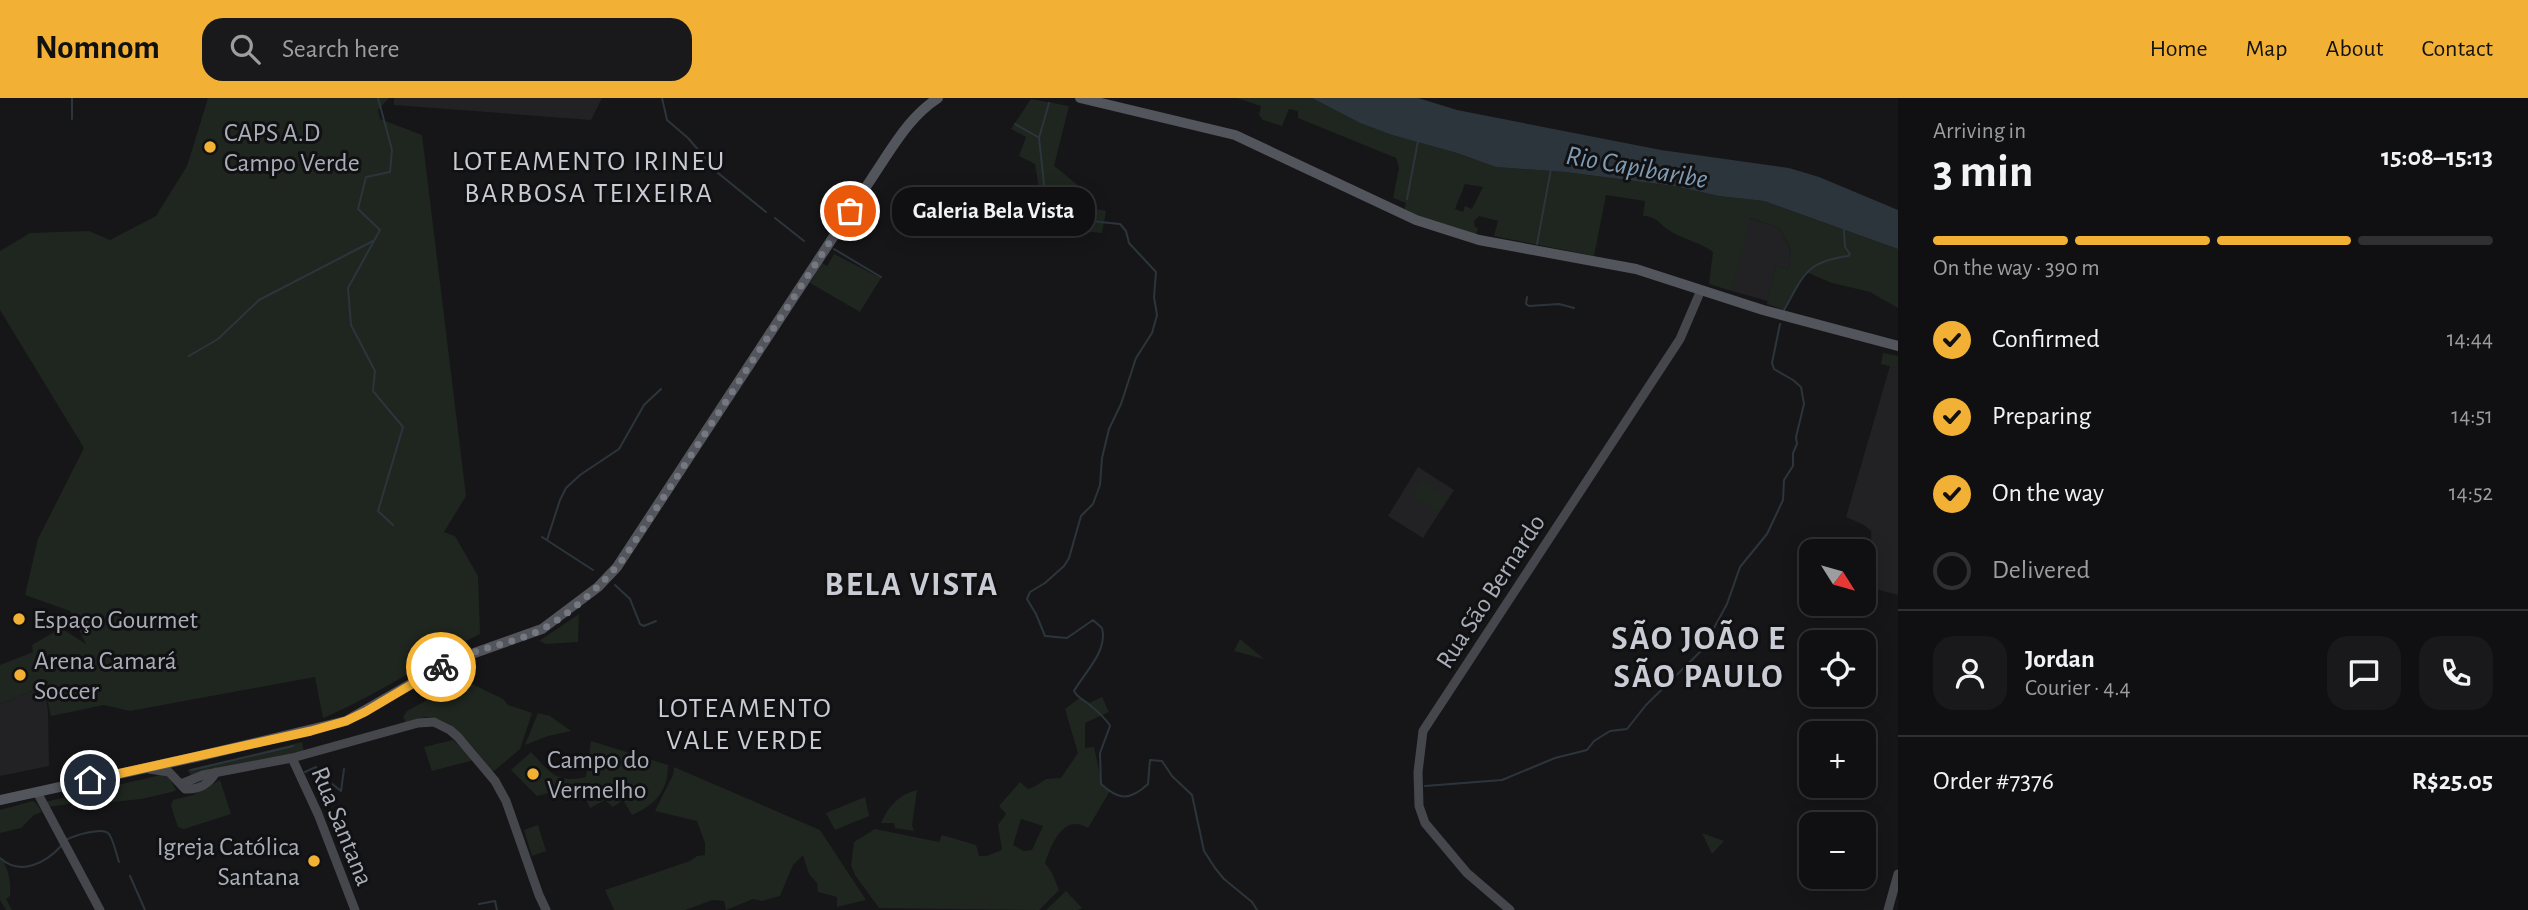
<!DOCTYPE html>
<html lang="en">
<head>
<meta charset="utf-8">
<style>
	body { margin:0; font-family:"Alegreya Sans",sans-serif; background:#19191b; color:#f1f3f6; height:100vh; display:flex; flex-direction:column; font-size:26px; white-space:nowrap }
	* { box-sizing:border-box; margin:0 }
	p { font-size:23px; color:#9c9d9f }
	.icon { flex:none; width:38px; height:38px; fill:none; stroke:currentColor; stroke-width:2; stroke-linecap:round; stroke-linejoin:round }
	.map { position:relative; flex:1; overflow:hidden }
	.details { display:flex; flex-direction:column; background:#101012; width:630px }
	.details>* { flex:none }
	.needle { width:46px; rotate:127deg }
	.tools { position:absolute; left:1799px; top:441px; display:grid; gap:14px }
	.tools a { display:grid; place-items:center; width:77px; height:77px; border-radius:14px; background:#101012; box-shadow:0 4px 18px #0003,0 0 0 2px #303032; font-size:35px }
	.pin { position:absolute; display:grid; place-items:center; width:60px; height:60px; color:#fff; margin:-30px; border:4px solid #fff; border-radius:50%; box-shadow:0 2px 7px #0007 }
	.courier { position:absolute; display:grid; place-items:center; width:70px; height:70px; margin:-35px; border:5px solid #f2b134; border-radius:50%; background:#fff; color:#222; box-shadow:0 2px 9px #0007 }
	.bubble { position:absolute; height:49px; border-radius:21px; background:#101012; box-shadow:0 4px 18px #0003,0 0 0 2px #303032; font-size:23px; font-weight:700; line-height:49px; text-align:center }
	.summary em { font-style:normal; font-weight:700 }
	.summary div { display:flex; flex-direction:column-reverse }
	.summary { display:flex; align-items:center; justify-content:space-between; height:119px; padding:0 35px }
	h1 { font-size:46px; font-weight:700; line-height:52px }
	.bar { display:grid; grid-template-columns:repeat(4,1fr); gap:10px 7px; align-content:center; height:84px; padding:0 35px }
	.bar i { height:9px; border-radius:5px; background:#303032 }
	.bar .current { background:#f2b134 }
	.bar p { grid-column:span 4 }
	.line { display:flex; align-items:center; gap:18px; padding:0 35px; border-top:2px solid #303032 }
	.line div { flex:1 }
	.round { display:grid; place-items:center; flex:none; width:74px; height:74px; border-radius:21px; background:#19191b }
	ol { padding:0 35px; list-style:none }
	li { display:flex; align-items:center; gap:21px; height:77px }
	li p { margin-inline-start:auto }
	li .icon { padding:7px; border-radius:50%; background:#f2b134; color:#111; stroke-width:4 }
	li:last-child { color:#9c9d9f }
	li i { width:38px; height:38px; border:4px solid #303032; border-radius:50% }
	header { display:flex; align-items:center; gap:42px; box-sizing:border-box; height:98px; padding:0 35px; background:#f2b134; color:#111 }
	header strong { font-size:33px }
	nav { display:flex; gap:38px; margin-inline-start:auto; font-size:24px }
	.search { width:490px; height:63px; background:#19191b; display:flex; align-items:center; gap:18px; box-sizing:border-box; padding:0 24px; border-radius:21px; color:#9c9d9f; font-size:26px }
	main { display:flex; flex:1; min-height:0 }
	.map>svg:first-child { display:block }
	.built { fill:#222225 }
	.green { fill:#1e261f; fill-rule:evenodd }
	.water { fill:#2c353c }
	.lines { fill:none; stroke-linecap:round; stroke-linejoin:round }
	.stream { stroke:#2c353c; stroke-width:2 }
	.secondary { stroke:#45474d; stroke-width:9 }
	.primary { stroke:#53555c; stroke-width:10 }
	.done { stroke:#757880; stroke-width:7; stroke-dasharray:0 12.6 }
	.route { stroke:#f2b134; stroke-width:9 }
	.poi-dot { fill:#f2b134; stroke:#111113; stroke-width:2.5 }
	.labels { text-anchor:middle; stroke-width:6; stroke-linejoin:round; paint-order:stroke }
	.poi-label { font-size:26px; fill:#a8adb8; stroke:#111113; text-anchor:start }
	.street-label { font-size:26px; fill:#a8adb8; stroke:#111113 }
	.neighbourhood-label { font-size:28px; letter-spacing:2px; fill:#c9ccd4; stroke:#111113 }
	.water-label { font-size:28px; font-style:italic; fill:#7f9bb3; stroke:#111113 }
	.district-label { font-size:33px; font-weight:bold; letter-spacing:2px; fill:#c9ccd4; stroke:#111113 }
</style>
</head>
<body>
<header>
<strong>Nomnom</strong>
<div class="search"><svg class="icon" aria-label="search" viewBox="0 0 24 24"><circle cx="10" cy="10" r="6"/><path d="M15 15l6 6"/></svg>Search here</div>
<nav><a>Home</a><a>Map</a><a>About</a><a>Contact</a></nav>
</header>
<main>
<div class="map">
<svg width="1898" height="812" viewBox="0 0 1898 812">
	<rect width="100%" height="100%" fill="#161618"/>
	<path class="built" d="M394 0H602L591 22 394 7Z
		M1749 120 1780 130 1791 154 1789 171 1776 168 1768 203 1732 193Z
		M1890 268 1898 270V497L1865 488 1872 461 1871 433 1864 427 1846 419Z
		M1418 369 1454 392 1423 440 1388 418Z
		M44 588 48 613 49 668 0 678V606Z"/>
	<path class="green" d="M208 0H389L378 12 380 21 422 37 466 398 444 434 455 438 478 478 480 536C427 562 378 597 323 620L315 579 130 613 104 607 51 618 44 588 0 606V567L33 554 32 547 61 530 86 546 70 513 25 497 38 441 84 350 0 212V153L30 135 89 133 110 142 156 118 187 68Z
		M1237 0H1312L1360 25 1392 37 1457 55 1497 69 1565 74 1674 88 1719 98 1764 103 1898 151V210L1870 194 1832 185 1806 174 1784 212 1767 206 1776 168 1789 171 1791 153 1780 130 1750 120 1732 193 1709 186 1713 154C1700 144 1681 141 1667 131 1658 124 1655 118 1643 118L1645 103 1606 97 1594 158 1494 138 1498 123 1479 118 1474 123 1475 129 1478 130 1476 137 1443 131 1404 112 1406 105 1393 100 1399 70 1396 60 1298 20V13L1289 11 1282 28 1263 22 1259 17 1261 8ZM1465 86 1483 89 1472 111 1465 108 1463 114 1455 111Z
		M1031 1 1069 8 1054 68C1068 78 1079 90 1094 98L1096 111 1106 113 1102 135 1061 131 1044 122 1035 66 1019 58 1026 39 1011 31Z
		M834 156 881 180 860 214 810 185 822 165 827 168Z
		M1883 255 1898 258V270L1881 266Z
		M1422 382 1448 399 1438 414 1412 397Z
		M579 516 578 544 546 546 539 543Z
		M1240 541 1264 561 1234 553Z
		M464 582 503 601 508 607 532 615 520 651 494 673 490 672C478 654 452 619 428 619 420 619 413 623 406 625L403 619 407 613Z
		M1081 599 1089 605 1102 599 1109 614 1085 625V650L1094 649 1102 686 1110 693 1088 730C1063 715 1052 746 1045 765L1052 775 1059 792 1039 812 879 810 855 777 851 767 854 744 875 731 939 744 942 737 976 747 979 758H987L1002 752 998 727 1006 716 999 708 1020 684 1028 691 1034 689 1046 681 1061 680 1078 655 1065 611ZM1021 721 1043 728 1032 752 1024 753 1013 747Z
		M538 615 550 618 571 633 548 638 525 647Z
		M453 642 474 662 432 673 424 649Z
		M591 643 668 667C668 693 655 707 632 717L623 702 613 709 605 702 590 710 585 699 574 703 565 691 537 698 511 672 531 654C550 674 556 686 586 679Z
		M302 644 304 654 191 677 187 672Z
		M674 669 820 732 866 802 837 809V799L818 794 817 785 809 776 803 757 793 767 780 798 762 803 753 801 726 812 724 803 713 802 685 812H614L605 792 690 763 697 758 705 757V745L697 723 655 713 673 677Z
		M165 676 168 677 176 692 172 694 141 701 114 704H84L47 709 45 704Z
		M220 682 231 716 184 731 178 729 171 708 173 702 193 697Z
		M917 692 912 727 914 733 895 730 894 725H881C888 709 899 696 917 692Z
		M865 699 869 718 835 732 826 715Z
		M33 703 37 706 42 714 34 717 21 730 0 735V712Z
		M538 727 546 753 532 758 524 732Z
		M1702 735 1724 743 1712 756Z
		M0 760C9 768 11 786 10 798L6 801 12 812H6L0 802Z
		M1066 793 1082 810 1078 812H1046Z"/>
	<path class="water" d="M1312 0H1418L1457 12 1661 52 1789 70 1819 79 1898 112V151L1764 103 1719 98 1674 88 1565 74 1496 69 1457 55 1392 37 1360 25Z"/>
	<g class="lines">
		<path class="stream" d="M72 0V21
			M378 0 392 52 390 74 366 79 358 111 380 132 348 190 351 227 375 273 373 293 403 329 378 413 393 427
			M662 0 667 22 688 40 718 75 766 114
			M1049 5 1039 40 1045 95 1049 109 1078 120 1100 124 1120 126 1126 133 1129 145 1156 174 1154 199 1157 217 1152 235 1136 260 1121 306 1109 331 1102 360 1100 387 1093 406 1081 418 1069 460 1064 468 1045 485 1030 494 1027 501 1036 516 1045 538 1067 540 1093 522 1102 530C1108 553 1085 574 1074 593 1079 602 1084 601 1091 608 1096 612 1108 623 1110 628L1100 655 1101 686C1118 702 1130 703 1148 686L1150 662 1162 663 1172 678 1192 697 1204 753 1215 770 1224 781 1252 804 1257 812
			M1015 26 1038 39
			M1407 101 1418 43
			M775 120 804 143
			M1537 146 1551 71
			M834 151 881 179
			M1527 199 1526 206 1529 208 1559 206 1574 210
			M1784 212C1804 177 1805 164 1848 158L1850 156 1845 149 1844 132
			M189 258 218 241 259 202 373 143
			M542 439 593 472
			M547 442 560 402 566 390 580 377 619 351 644 307 661 291
			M615 487 630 501 640 526 644 528 656 523
			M268 654 293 648
			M191 672 268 654
			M305 674 316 669 321 677 341 693 344 671
			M1425 688 1502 682 1555 660 1587 652 1594 643 1610 633 1627 631 1646 607 1702 552 1727 506 1740 469 1767 436 1783 402 1784 382 1793 368V355L1797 346 1796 339 1804 306 1801 289 1793 282 1774 271 1772 265 1780 226
			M66 742C73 738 103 728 109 736 114 743 116 756 119 764
			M0 760C21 779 47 764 62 747
			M130 778 145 812
			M479 806 495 803 497 812"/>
		<path class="secondary" d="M292 660 318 716 355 812
			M149 671 169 674 185 691C200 692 209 686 216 674
			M181 686 203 677 292 660 418 625 434 624 450 632 458 639 495 683 506 703 539 797 546 812
			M37 694 100 812
			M1510 812 1467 775 1425 725 1419 708 1418 674 1423 633 1680 241 1701 192
			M1888 812 1898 776"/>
		<path class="primary" d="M1080 0 1235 37 1416 122 1479 142 1636 171 1763 212 1898 248
			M0 702 196 659 346 623 449 564 542 531 598 489 617 469 885 60C900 37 915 15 938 0"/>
	</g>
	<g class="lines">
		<path class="done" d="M441 569C469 552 502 548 532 536 565 522 605 485 626 457L850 113"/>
		<path class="route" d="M90 682 311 633 346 623 365 614 441 569"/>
	</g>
	<g class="poi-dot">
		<circle cx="210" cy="49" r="7"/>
		<circle cx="19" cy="521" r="7"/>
		<circle cx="20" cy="577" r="7"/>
		<circle cx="533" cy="676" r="7"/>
		<circle cx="314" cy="763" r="7"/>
	</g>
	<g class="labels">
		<g class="poi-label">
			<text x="224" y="43">CAPS A.D<tspan x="224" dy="30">Campo Verde</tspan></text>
			<text x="33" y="530">Espaço Gourmet</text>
			<text x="34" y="571">Arena Camará<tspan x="34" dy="30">Soccer</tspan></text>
			<text x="547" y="670">Campo do<tspan x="547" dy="30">Vermelho</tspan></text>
			<text x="300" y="757" text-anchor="end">Igreja Católica<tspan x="300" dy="30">Santana</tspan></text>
		</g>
		<g class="street-label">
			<text transform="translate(1490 493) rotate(-57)" y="9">Rua São Bernardo</text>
			<text transform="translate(343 728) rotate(68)" y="9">Rua Santana</text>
		</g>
		<g class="neighbourhood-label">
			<text x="589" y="72">LOTEAMENTO IRINEU<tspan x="589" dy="32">BARBOSA TEIXEIRA</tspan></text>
			<text x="745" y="619">LOTEAMENTO<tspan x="745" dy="32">VALE VERDE</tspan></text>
		</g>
		<g class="water-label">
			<text transform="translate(1637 68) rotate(10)" y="10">Rio Capibaribe</text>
		</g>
		<g class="district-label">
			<text x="912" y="497">BELA VISTA</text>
			<text x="1699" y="551">SÃO JOÃO E<tspan x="1699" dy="38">SÃO PAULO</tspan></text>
		</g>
	</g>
</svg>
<div class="tools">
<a><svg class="needle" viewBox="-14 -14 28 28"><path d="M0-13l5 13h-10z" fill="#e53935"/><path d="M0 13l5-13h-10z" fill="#9c9d9f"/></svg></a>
<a><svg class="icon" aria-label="locate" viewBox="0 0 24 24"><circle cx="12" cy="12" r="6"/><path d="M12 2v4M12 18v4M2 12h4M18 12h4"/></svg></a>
<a>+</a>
<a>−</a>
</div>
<div class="pin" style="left:850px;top:113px;background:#ea580c"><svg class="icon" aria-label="bag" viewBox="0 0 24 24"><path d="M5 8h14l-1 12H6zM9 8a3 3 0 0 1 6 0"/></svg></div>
<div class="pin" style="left:90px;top:682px;background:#1f2937"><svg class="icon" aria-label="home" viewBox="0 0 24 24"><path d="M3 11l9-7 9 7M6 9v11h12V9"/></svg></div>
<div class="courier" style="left:441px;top:569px"><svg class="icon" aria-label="bike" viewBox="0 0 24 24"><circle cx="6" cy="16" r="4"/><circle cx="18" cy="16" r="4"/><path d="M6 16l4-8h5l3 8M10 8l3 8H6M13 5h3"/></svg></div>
<div class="bubble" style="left:892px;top:89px;width:203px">Galeria Bela Vista</div>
</div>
<section class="details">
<div class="summary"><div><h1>3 min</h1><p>Arriving in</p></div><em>15:08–15:13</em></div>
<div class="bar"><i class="current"></i><i class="current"></i><i class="current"></i><i></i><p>On the way · 390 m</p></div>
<ol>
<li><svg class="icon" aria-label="check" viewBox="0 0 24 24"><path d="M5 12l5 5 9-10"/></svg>Confirmed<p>14:44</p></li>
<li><svg class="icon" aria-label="check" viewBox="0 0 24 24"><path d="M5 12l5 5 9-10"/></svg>Preparing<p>14:51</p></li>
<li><svg class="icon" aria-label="check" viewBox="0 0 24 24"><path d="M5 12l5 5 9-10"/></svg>On the way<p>14:52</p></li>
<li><i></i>Delivered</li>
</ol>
<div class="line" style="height:126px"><a class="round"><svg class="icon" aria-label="person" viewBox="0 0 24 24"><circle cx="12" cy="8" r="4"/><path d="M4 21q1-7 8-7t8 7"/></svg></a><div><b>Jordan</b><p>Courier · 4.4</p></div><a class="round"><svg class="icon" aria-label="chat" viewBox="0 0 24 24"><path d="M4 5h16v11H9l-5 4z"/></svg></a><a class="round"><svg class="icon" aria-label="phone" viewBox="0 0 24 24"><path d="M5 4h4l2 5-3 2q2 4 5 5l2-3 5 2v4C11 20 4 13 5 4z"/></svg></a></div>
<div class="line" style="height:91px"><div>Order #7376</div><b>R$25.05</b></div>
</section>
</main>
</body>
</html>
